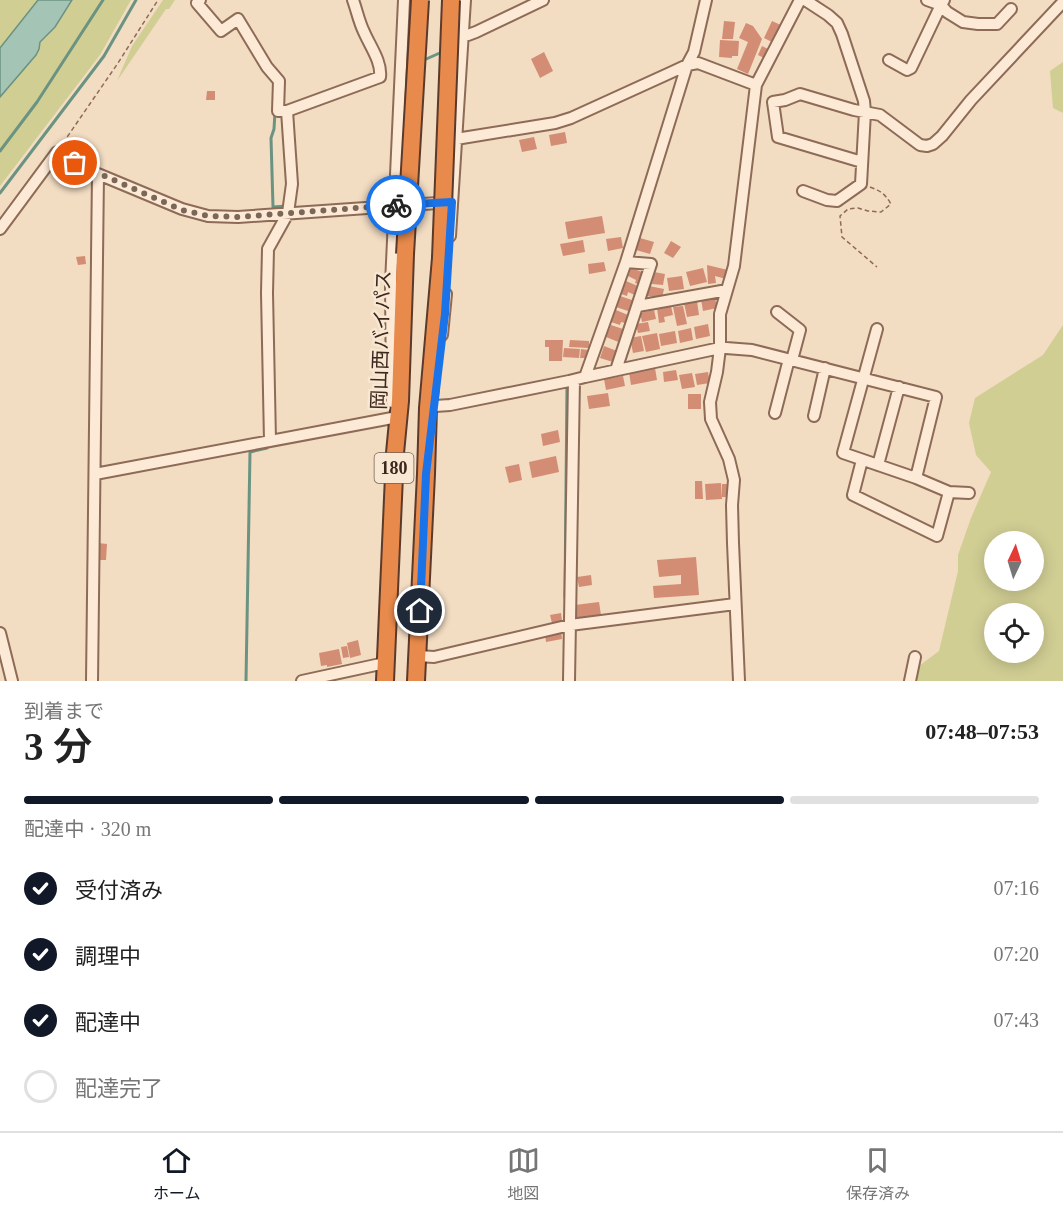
<!DOCTYPE html>
<html lang="ja">
<head>
<meta charset="utf-8">
<style>
	body { margin:0; font-family:"Times New Roman","Noto Sans JP",serif; background:#f6f6f6; color:#222; height:100vh; display:flex; flex-direction:column; font-size:22px; white-space:nowrap }
	* { box-sizing:border-box; margin:0 }
	p { font-size:20px; color:#767676 }
	.icon { flex:none; width:33px; height:33px; fill:none; stroke:currentColor; stroke-width:2; stroke-linecap:round; stroke-linejoin:round }
	.map { position:relative; height:681px; overflow:hidden }
	.panel { display:flex; flex-direction:column; background:#fff; flex:1 }
	.panel>* { flex:none }
	.needle { width:39px; rotate:4deg }
	.buttons { position:absolute; left:984px; top:531px; display:grid; gap:12px }
	.buttons a { display:grid; place-items:center; width:60px; height:60px; border-radius:50%; background:#fff; box-shadow:0 3px 15px #0003; font-size:30px }
	.pin { position:absolute; display:grid; place-items:center; width:51px; height:51px; color:#fff; margin:-26px; border:3px solid #fff; border-radius:50%; box-shadow:0 2px 6px #0007 }
	.courier { position:absolute; display:grid; place-items:center; width:60px; height:60px; margin:-30px; border:4px solid #1a73e8; border-radius:50%; background:#fff; color:#222; box-shadow:0 2px 8px #0007 }
	.overview em { font-style:normal; font-weight:600 }
	.overview div { display:flex; flex-direction:column-reverse }
	.overview { display:flex; align-items:center; justify-content:space-between; height:102px; padding:0 24px }
	h1 { font-size:39px; font-weight:600; line-height:45px }
	.bar { display:grid; grid-template-columns:repeat(4,1fr); gap:9px 6px; align-content:center; height:72px; padding:0 24px }
	.bar i { height:8px; border-radius:4px; background:#e0e0e0 }
	.bar .current { background:#111827 }
	.bar p { grid-column:span 4 }
	ol { padding:0 24px; list-style:none }
	li { display:flex; align-items:center; gap:18px; height:66px }
	li p { margin-inline-start:auto }
	li .icon { padding:6px; border-radius:50%; background:#111827; color:#fff; stroke-width:4 }
	li:last-child { color:#767676 }
	li i { width:33px; height:33px; border:3px solid #e0e0e0; border-radius:50% }
	.dock { display:flex; justify-content:space-around; align-items:center; height:84px; border-top:2px solid #e0e0e0; background:#fff; font-size:16px; color:#767676 }
	.dock a { display:grid; justify-items:center; gap:3px }
	.dock .current { color:#111827 }
	.map>svg:first-child { display:block }
	.green { fill:#d1ce94; fill-rule:evenodd }
	.water { fill:#a4c4b6; stroke:#6a9382; stroke-width:1.5 }
	.lines { fill:none; stroke-linecap:round; stroke-linejoin:round }
	.stream { stroke:#6a9382; stroke-width:3 }
	.building { fill:#d38d74 }
	.minor-casing { stroke:#8d6b57; stroke-width:14 }
	.highway-casing { stroke:#5b3a2c; stroke-width:20 }
	.path { stroke:#8d6b57; stroke-width:1.5; stroke-dasharray:4.5 3; stroke-linecap:butt }
	.minor { stroke:#fcead6; stroke-width:10 }
	.highway { stroke:#e88a4b; stroke-width:16 }
	.highway-bridge-casing { stroke:#5b3a2c; stroke-width:20; stroke-linecap:butt }
	.highway-bridge { stroke:#e88a4b; stroke-width:16 }
	.done { stroke:#7c6657; stroke-width:6; stroke-dasharray:0 10.8 }
	.route { stroke:#1a73e8; stroke-width:8 }
	.labels { text-anchor:middle; stroke-width:5; stroke-linejoin:round; paint-order:stroke }
	.shield { fill:#f8e7d2; stroke:#746153; stroke-width:1.5 }
	.shield-label { font-size:18px; font-weight:bold; fill:#3c271d }
	.street-label { font-size:20px; fill:#3c271d; stroke:#f8e7d2 }
</style>
</head>
<body>
<div class="map">
<svg width="1063" height="681" viewBox="0 0 1063 681">
	<rect width="100%" height="100%" fill="#f2dcc2"/>
	<path class="green" d="M0 0H38L0 48Z
		M72 0H131L100 55 0 186V97L36 55 39 49V42L55 27Z
		M163 0H175L169 9H166L117 81 132 46Z
		M1063 62V113L1053 108 1050 71Z
		M1063 325V681H916L919 666 939 651 958 571V555L971 518 991 472 976 455 969 423 975 398 1043 355ZM994 542H1034V580H994ZM994 614H1034V652H994Z"/>
	<path class="water" d="M38 0H72L55 27 40 42 39 49 36 55 0 97V48Z"/>
	<g class="lines">
		<path class="stream" d="M424 60 442 52
			M275 112 274 129 271 138 273 207 287 206
			M0 151 37 102 103 0
			M0 193 104 56 136 0
			M565 597 567 385
			M246 681 250 452 267 448"/>
	</g>
	<path class="building" d="M724 21 735 22 733 39H722Z
		M772 21 783 26 774 43 764 38Z
		M746 23 753 26 762 39 748 74 737 69 748 42 739 38Z
		M720 40 739 41 738 56H732V58L719 57Z
		M762 46 768 49 764 58 758 55Z
		M544 52 553 71 540 78 531 59Z
		M207 91H215V100H206Z
		M565 132 567 143 551 146 549 135Z
		M534 137 537 149 522 152 519 140Z
		M602 216 605 233 568 239 565 222Z
		M621 237 623 248 608 251 606 239Z
		M640 238 654 242 650 254 636 250Z
		M583 240 585 252 563 256 560 244Z
		M671 241 681 247 673 258 664 253Z
		M85 256 86 264 78 265 76 257Z
		M604 262 606 271 589 274 588 264Z
		M707 265 728 270 726 279 715 276 716 283 708 284Z
		M631 268 645 273 641 285 635 283 636 280 628 276Z
		M703 268 707 282 690 286 686 272Z
		M654 272 665 274 663 285 652 284Z
		M682 276 684 289 669 291 667 278Z
		M626 281 640 287 637 296 628 292 627 296 621 294Z
		M649 286 664 289 662 298 647 296Z
		M620 296 635 301 631 312 616 307Z
		M715 297 717 308 703 311 701 299Z
		M697 301 699 315 687 317 684 303Z
		M671 306 673 315 664 317 665 322 659 323 657 308Z
		M683 306 687 324 677 326 673 307Z
		M616 310 628 315 625 323 621 322 620 325 611 322Z
		M654 310 656 319 642 322 640 313Z
		M648 322 650 331 638 333 636 324Z
		M708 324 710 336 696 339 694 327Z
		M611 325 626 330 621 343 606 337Z
		M691 328 693 340 680 343 678 331Z
		M675 331 677 343 661 346 659 334Z
		M657 333 660 349 646 352 642 336Z
		M641 336 644 351 633 353 630 338Z
		M545 340H563L562 361H549V347H545Z
		M570 340 589 341V348L569 347Z
		M604 346 617 351 613 362 600 358Z
		M564 348 580 349 579 358 563 357Z
		M581 349 588 350V358H580Z
		M655 368 657 380 631 385 629 372Z
		M676 370 678 380 664 382 663 372Z
		M708 372 710 383 697 385 695 374Z
		M692 373 695 387 682 389 679 375Z
		M623 376 625 386 606 390 604 379Z
		M608 393 610 406 589 409 587 396Z
		M688 394H701V409H688Z
		M558 430 560 442 543 446 541 434Z
		M556 456 559 472 532 478 529 462Z
		M519 464 522 480 509 483 505 467Z
		M695 481H702L703 499H695Z
		M721 483 722 499 706 500 705 484Z
		M722 484H731V497H722Z
		M98 543 107 544 106 560H97Z
		M696 557 699 595 654 598 653 586 681 584V575L659 577 657 560Z
		M591 575 592 585 579 587 577 577Z
		M599 602 601 615 577 618 575 605Z
		M561 613 562 621 552 623 550 615Z
		M561 630 562 639 546 642 545 633Z
		M358 640 361 655 350 658 347 643Z
		M347 646 349 657 343 658 341 647Z
		M339 649 342 664 327 667V665L321 666 319 653Z"/>
	<g class="lines">
		<g class="minor-casing">
			<path id="minor" d="M200 0 197 3 221 31 238 19 267 67 279 81 278 111H287L380 77C382 62 370 46 364 32 359 22 357 11 353 0
				M927 0 941 5 947 12 963 22 978 24H997L1011 9
				M462 34 468 35 476 32 543 0
				M889 60 907 70 911 68 941 5 944 0
				M456 139 555 123 571 118 672 72 687 65 698 63 756 85
				M862 162 778 137 773 102 785 100 800 94 854 110 880 115 920 145 927 146 933 144 942 136 971 100 1063 2
				M803 191 827 200 837 201 861 184 865 112 864 101 842 34 837 23 828 15 805 0
				M0 229 57 152 75 163 98 174 182 209 208 216 238 217 452 202
				M450 236 465 0
				M638 306 727 290
				M777 312 800 330 792 360
				M877 329 843 453 916 478
				M442 335 446 294
				M616 370 651 264 626 262
				M585 377 626 262 687 65 694 52 706 0
				M392 402 391 284 404 0
				M435 406 450 405 569 381 585 377 720 348H726L752 350 936 397 916 478 949 492 969 493
				M775 413 789 359
				M814 416 825 368
				M270 441 267 293 268 249 288 213 292 184 287 111
				M862 460 853 495 937 536 949 492
				M878 465 899 387
				M95 474 392 418
				M0 633 12 681
				M418 656 434 657 570 625 735 604
				M92 681 98 174
				M302 681 385 663
				M569 681 574 380
				M739 681 733 543 732 505 734 480 729 459 711 419 710 402 717 372 720 348V314L734 266 756 85 800 0
				M910 681 915 657"/>
		</g>
		<g class="highway-casing">
			<path id="highway" d="M385 681 395 453 400 401 405 254
				M416 681 426 474 428 408 441 258"/>
		</g>
		<path class="path" d="M63 143 118 63 158 0
			M870 187C881 191 885 194 891 204L881 212 868 211 858 208 848 209 840 216 842 237 877 267"/>
		<use href="#minor" class="minor"/>
		<use href="#highway" class="highway"/>
		<g class="highway-bridge-casing">
			<path id="highway-bridge" d="M405 254 420 0
				M441 258 451 0"/>
		</g>
		<use href="#highway-bridge" class="highway-bridge"/>
	</g>
	<g class="lines">
		<path class="done" d="M75 163 182 210 208 216 238 217 396 205"/>
		<path class="route" d="M396 205 452 202 445 314 426 474 420 611"/>
	</g>
	<g class="labels">
		<rect class="shield" x="374.5" y="453" width="39" height="30" rx="4.5"/>
		<g class="shield-label">
			<text x="394" y="474">180</text>
		</g>
		<g class="street-label">
			<text transform="translate(381 340) rotate(-88)" y="7">岡山西バイパス</text>
		</g>
	</g>
</svg>
<div class="buttons">
<a><svg class="needle" viewBox="-14 -14 28 28"><path d="M0-13l5 13h-10z" fill="#e53935"/><path d="M0 13l5-13h-10z" fill="#767676"/></svg></a>
<a><svg class="icon" aria-label="locate" viewBox="0 0 24 24"><circle cx="12" cy="12" r="6"/><path d="M12 2v4M12 18v4M2 12h4M18 12h4"/></svg></a>
</div>
<div class="pin" style="left:75px;top:163px;background:#ea580c"><svg class="icon" aria-label="bag" viewBox="0 0 24 24"><path d="M5 8h14l-1 12H6zM9 8a3 3 0 0 1 6 0"/></svg></div>
<div class="pin" style="left:420px;top:611px;background:#1f2937"><svg class="icon" aria-label="home" viewBox="0 0 24 24"><path d="M3 11l9-7 9 7M6 9v11h12V9"/></svg></div>
<div class="courier" style="left:396px;top:205px"><svg class="icon" aria-label="bike" viewBox="0 0 24 24"><circle cx="6" cy="16" r="4"/><circle cx="18" cy="16" r="4"/><path d="M6 16l4-8h5l3 8M10 8l3 8H6M13 5h3"/></svg></div>
</div>
<section class="panel">
<div class="overview"><div><h1>3 分</h1><p>到着まで</p></div><em>07:48–07:53</em></div>
<div class="bar"><i class="current"></i><i class="current"></i><i class="current"></i><i></i><p>配達中 · 320 m</p></div>
<ol>
<li><svg class="icon" aria-label="check" viewBox="0 0 24 24"><path d="M5 12l5 5 9-10"/></svg>受付済み<p>07:16</p></li>
<li><svg class="icon" aria-label="check" viewBox="0 0 24 24"><path d="M5 12l5 5 9-10"/></svg>調理中<p>07:20</p></li>
<li><svg class="icon" aria-label="check" viewBox="0 0 24 24"><path d="M5 12l5 5 9-10"/></svg>配達中<p>07:43</p></li>
<li><i></i>配達完了</li>
</ol>
</section>
<nav class="dock">
<a class="current"><svg class="icon" aria-label="home" viewBox="0 0 24 24"><path d="M3 11l9-7 9 7M6 9v11h12V9"/></svg>ホーム</a>
<a><svg class="icon" aria-label="map" viewBox="0 0 24 24"><path d="M3 6l6-2 6 2 6-2v14l-6 2-6-2-6 2zM9 4v14M15 6v14"/></svg>地図</a>
<a><svg class="icon" aria-label="saved" viewBox="0 0 24 24"><path d="M7 4h10v16l-5-4-5 4z"/></svg>保存済み</a>
</nav>
</body>
</html>
